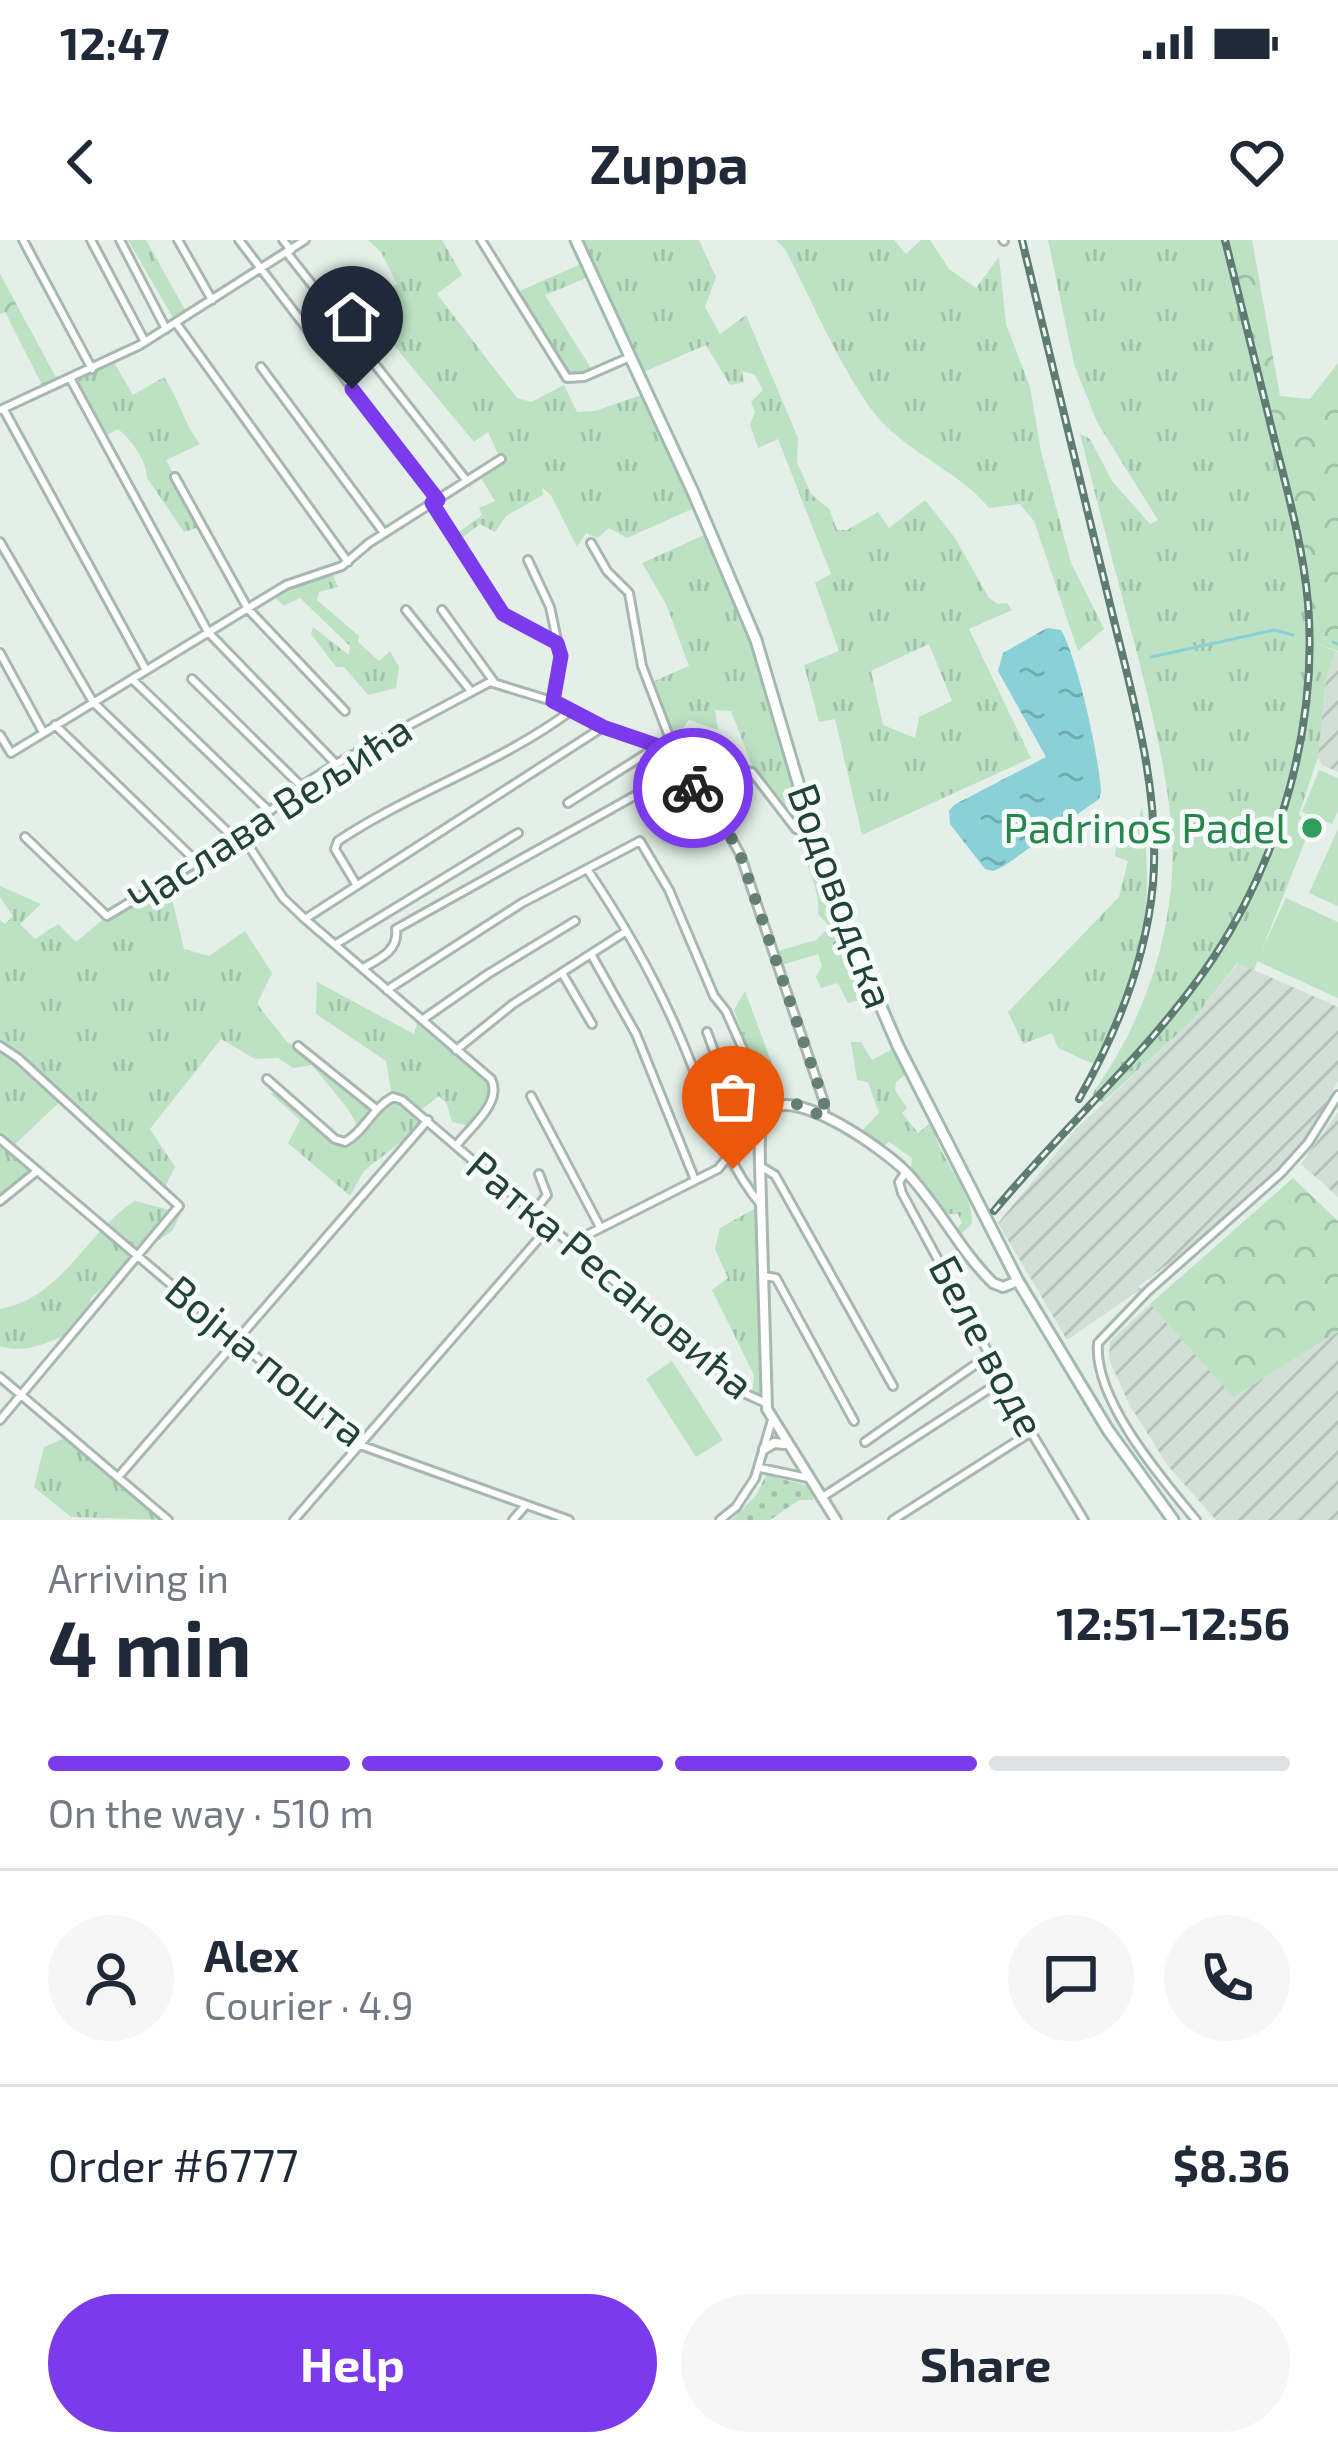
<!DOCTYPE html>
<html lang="en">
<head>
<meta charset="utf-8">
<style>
	body { margin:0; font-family:"Exo 2",sans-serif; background:#f6f6f7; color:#1f2937; height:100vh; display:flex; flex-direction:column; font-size:45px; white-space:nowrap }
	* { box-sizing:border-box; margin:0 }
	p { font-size:39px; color:#747a83 }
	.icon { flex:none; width:66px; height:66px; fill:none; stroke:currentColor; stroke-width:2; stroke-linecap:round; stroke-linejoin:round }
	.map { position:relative; height:1280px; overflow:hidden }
	.side { display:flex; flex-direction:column; background:#fff; flex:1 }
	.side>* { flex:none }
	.pin { position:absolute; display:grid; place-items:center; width:102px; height:102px; color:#fff; margin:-123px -51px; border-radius:50% 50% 50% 0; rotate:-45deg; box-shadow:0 0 12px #0007 }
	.pin .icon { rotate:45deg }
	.courier { position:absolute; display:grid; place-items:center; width:120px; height:120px; margin:-60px; border:9px solid #7c3aed; border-radius:50%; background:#fff; color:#222; box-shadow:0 3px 15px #0007 }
	.summary em { font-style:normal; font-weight:700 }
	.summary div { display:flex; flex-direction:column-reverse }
	.summary { display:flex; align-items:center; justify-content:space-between; height:204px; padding:0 48px }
	h1 { font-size:78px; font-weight:700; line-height:90px }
	.bar { display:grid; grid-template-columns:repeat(4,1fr); gap:18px 12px; align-content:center; height:144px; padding:0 48px }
	.bar i { height:15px; border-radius:9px; background:#e0e1e3 }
	.bar .current { background:#7c3aed }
	.bar p { grid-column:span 4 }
	.line { display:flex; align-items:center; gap:30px; padding:0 48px; border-top:3px solid #e0e1e3 }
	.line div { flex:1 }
	.round { display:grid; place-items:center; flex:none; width:126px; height:126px; border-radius:63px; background:#f6f6f7 }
	.action { display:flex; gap:24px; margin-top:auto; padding:24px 48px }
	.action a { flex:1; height:138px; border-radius:72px; background:#7c3aed; color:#fff; font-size:48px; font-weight:700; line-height:138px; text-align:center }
	.action a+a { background:#f6f6f7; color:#1f2937 }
	.status { display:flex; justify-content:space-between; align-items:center; height:84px; padding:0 60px; background:#fff; direction:ltr }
	.status svg { height:33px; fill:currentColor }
	header { display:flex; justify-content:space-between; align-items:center; height:156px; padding:0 48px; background:#fff; font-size:54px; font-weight:700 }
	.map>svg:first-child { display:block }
	.industrial { fill:url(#industrial-furrows) }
	.grass { fill:url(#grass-tufts); fill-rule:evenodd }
	.forest { fill:url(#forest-crowns) }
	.park { fill:url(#park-dots) }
	.pitch { fill:#bce1c3 }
	.water { fill:url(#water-ripples) }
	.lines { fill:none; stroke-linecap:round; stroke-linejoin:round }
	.stream { stroke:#89d1d7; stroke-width:3 }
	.minor-casing { stroke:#a6b8b0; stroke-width:12 }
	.tertiary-casing { stroke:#a6b8b0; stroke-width:14 }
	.secondary-casing { stroke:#a2bbb0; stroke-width:15 }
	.minor { stroke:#fff; stroke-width:6 }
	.tertiary { stroke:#fff; stroke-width:8 }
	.secondary { stroke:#fff; stroke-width:9 }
	.rail-casing { stroke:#5d7d72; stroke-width:8 }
	.rail { stroke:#f5fbf8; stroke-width:3; stroke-dasharray:9; stroke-linecap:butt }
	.done { stroke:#667f75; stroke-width:12; stroke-dasharray:0 21.6 }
	.route { stroke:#7c3aed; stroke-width:15 }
	.leisure-dot { fill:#2e9e5b; stroke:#f5fbf8; stroke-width:4.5 }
	.labels { text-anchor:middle; stroke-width:10; stroke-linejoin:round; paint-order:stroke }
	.street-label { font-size:42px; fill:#224237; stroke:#f5fbf8 }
	.leisure-label { font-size:42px; fill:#27864d; stroke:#f5fbf8; text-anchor:end }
</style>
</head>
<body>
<div class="status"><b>12:47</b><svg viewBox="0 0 49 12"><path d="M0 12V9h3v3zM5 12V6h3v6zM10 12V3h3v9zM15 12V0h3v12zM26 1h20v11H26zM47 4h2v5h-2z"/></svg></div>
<header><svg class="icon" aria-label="back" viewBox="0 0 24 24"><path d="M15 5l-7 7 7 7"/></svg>Zuppa<svg class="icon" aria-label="heart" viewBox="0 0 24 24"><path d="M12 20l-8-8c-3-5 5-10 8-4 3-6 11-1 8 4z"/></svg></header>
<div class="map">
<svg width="1338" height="1280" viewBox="0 0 1338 1280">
	<defs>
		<pattern id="industrial-furrows" width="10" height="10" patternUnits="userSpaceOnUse" patternTransform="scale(3)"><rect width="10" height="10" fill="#d2dfd8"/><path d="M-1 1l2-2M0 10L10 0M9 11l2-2" fill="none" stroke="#b4c1ba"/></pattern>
		<pattern id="grass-tufts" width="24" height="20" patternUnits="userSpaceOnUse" patternTransform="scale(3)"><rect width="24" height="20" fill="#bce1c3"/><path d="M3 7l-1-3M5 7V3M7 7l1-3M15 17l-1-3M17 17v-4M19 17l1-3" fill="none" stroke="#a1c2a8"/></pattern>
		<pattern id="forest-crowns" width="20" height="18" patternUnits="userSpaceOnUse" patternTransform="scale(3)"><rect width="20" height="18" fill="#bce1c3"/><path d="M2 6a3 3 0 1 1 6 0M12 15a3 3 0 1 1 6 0" fill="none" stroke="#a1c2a8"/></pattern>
		<pattern id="park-dots" width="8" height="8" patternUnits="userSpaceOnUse" patternTransform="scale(3)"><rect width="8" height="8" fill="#bce1c3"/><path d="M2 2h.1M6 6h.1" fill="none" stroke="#a1c2a8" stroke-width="1.8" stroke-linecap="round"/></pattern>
		<pattern id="water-ripples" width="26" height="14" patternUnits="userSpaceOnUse" patternTransform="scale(3)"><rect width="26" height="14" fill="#89d1d7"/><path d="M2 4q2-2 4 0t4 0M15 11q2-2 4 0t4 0" fill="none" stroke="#70abaf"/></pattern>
	</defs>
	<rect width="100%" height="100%" fill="#e4efe9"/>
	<path class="industrial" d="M1336 411 1338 412V532L1322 525 1318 517 1326 439Z
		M1238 723 1338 767V841L1310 892 1285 922 1188 1009 1139 1046 1141 1049 1067 1100 998 983 1077 888 1193 780Z
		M1338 872V957L1301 924Z
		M1150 1064 1233 1157 1338 1092V1280H1216L1168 1226 1129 1164 1109 1119 1110 1101Z"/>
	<path class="grass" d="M128 0H146L188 75 176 83Z
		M368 0H442L462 35 437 54 517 158 531 162 564 145 577 172 595 171 647 153 699 266 627 298 609 288 598 298 586 293 577 307 551 255 542 248 543 255 506 276 495 292 480 284 458 301 455 295 482 275 479 268 495 261 478 233 500 218 488 192 474 202 363 68 397 44 381 12Z
		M576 0H699L716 37 705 67 720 94 746 75 798 198 797 222 811 254 829 269 837 290H847L878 272 889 288 925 260 955 298 989 358 998 364 1007 363 1012 370 969 389 1031 518 862 595 835 479 819 482 804 425 839 411 815 343 831 334 778 199 758 208 750 185 755 172 751 162 763 150 755 135 742 131 744 142 730 145 706 105 639 134ZM929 404 952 461 919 477 915 498 883 485 871 431Z
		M776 0H894L906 14 921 0H930L949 29 976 48 999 17 1006 84 1030 147 1041 211 1071 323 1104 389 1078 411 1034 281 1020 264 989 268C961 234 919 218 887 187 851 153 810 56 785 9Z
		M1048 0H1225L1308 363 1309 401 1336 411 1326 439 1318 517 1299 574 1303 579 1297 591 1307 596 1254 730 1237 723 1193 780 1102 863 1092 854C1145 781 1177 687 1172 596 1168 530 1149 462 1133 398 1115 330 1097 262 1080 194L1090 199 1112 241 1150 284 1158 280 1097 182 1074 124Z
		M583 23 591 36 545 55 594 133 567 138 513 54Z
		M112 119 133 155 164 137C179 159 184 184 200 204L166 220 202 286 184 292 147 238C147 221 131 199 118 189L101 198 70 138Z
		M711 292 742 364 804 567 796 589 756 535 731 471 715 470 718 490 689 480 673 501 650 443 689 426 666 364 642 323Z
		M331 331 338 347 319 352 317 360 359 396 358 402 379 421 390 411 399 427 396 448 368 455 344 427H336L311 394 313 387 349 415 350 406 300 358 284 366 272 354Z
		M1142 566C1155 669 1143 728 1099 822L1091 823 1058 808 1052 793 1023 804 1008 772 1119 657 1128 621 1115 616 1117 599H1133Z
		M813 600 876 756 848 763 838 743 821 748 816 737 822 726 818 714 779 726 775 712 816 700 830 687 818 674C821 646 804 632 805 603Z
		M168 642 184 709 209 716 245 691 272 733 257 764 287 802 312 816 374 868 392 857 386 821 316 774 317 742 414 794 418 780 386 755H393L491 839 495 857 470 886 452 882 447 864 439 856 418 872 428 880 364 931 350 956 288 903 300 880 270 853H284L335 899 345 902 360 890 348 869 312 825 293 828 278 818 255 819 221 799 150 889 175 927 163 951 63 859 11 908 37 931 0 961V680L5 684 13 676 0 657V646L41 664 20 684 35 699 58 684 76 702 107 676Z
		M745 751 782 851 769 835 761 844 734 770Z
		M851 802H861L872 820 898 806 910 831 896 842 895 850 907 868 902 873 918 893 935 879 941 892 935 895C943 923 978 961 971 985L959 995 955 990 962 983 958 974H945L911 928 912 918 889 902 883 906 860 893 879 873 868 842 857 840Z
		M135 961 181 973 173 990 137 1016 91 1058 87 1084C62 1097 28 1116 0 1106V1069C64 1057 85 993 135 961Z
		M761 965 766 1163 752 1158 754 1135 712 1050 728 1038 715 1009 720 988Z
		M67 1197 168 1280 71 1277 34 1247 44 1207Z"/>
	<path class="forest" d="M1225 0H1252L1280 156 1310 159 1338 123V411L1309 401 1308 363Z
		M0 34 59 143 44 149 5 72 0 74Z
		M1293 938 1338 981V1092L1233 1157 1150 1064Z"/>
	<path class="park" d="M766 1235 809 1246 814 1260H799L770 1280H732L757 1254Z"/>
	<path class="pitch" d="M1319 530 1338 538V571L1332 584 1302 572Z
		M1338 589V666L1309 653Z
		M1286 658 1338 682V758L1257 721Z
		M672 1121 723 1200 696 1217 646 1139Z"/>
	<path class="water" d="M1047 388 1061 390C1078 419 1099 517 1101 552L1099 559 1004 626 993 631 985 629 950 584 949 571 954 565 1046 517 998 431 1003 413Z"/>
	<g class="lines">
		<path class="stream" d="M1333 402 1338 404
			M1151 417 1274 390 1293 395"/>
		<g class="minor-casing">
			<path id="minor" d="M23 0 92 129
				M91 0 145 102
				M120 0 166 89
				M178 0 212 60
				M239 0 438 260
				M283 0 291 10
				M481 0 567 138 584 137 630 117
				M1003 0 1004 1
				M287 13 467 241
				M176 83 348 322
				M261 127 384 293
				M70 138 208 392 336 524
				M0 170 140 105 305 0
				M4 170 146 430
				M175 237 248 369 345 471
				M432 263 503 374 558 403 561 415 552 461
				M0 302 93 462 235 599
				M591 303 607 331 629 353 642 426 675 512
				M528 320 550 367 557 400
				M406 370 470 450
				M442 370 494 442
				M0 413 43 492
				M192 439 301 546
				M133 440 269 571
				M55 485 198 623
				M0 495 11 513 286 345 342 326 369 303 501 219
				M685 515 680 530 715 569 740 614 824 862V877
				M568 563 660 505
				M241 594 283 658 305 679 491 839C503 863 470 887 456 906
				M25 597 107 676 235 599 301 546 336 524 490 442 552 461 603 487 714 525 752 532 796 589 811 593
				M587 629C623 682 656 740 681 799 706 856 721 917 761 965
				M356 644 335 609 338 601C413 551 500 524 572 470
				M305 679 603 487
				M336 704 518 593
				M591 714 636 794 695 940
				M363 728C379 719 399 711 396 689L679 531
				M562 733 592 784
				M387 750 522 663 640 601 669 650 714 756 726 771 770 870
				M422 780 488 734 575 681
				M707 792 745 895
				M0 806 18 818 179 966 0 1180
				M298 806 375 868
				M456 810 513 764 625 692
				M267 839 335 899 345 902C365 891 372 868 393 857L402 860 746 1154 766 1163
				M531 856 600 987
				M0 899 360 1205 569 1280
				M760 926 775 935 893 1146
				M906 932 899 942 902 953 1031 1192 1084 1280
				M0 961 37 931
				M533 973 547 955 539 934
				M569 1004 718 929 749 891 762 887
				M764 1036 776 1038 854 1181
				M0 1137 168 1280
				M865 1202 989 1115
				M760 1228 808 1238
				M119 1236 428 880
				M821 1258 1003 1140
				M294 1280 549 987
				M513 1280 526 1265
				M720 1280 736 1267 755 1238 772 1180
				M893 1280 1031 1192
				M1196 1280C1162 1239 1093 1159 1098 1103L1148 1051 1281 933 1308 903 1338 855"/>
		</g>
		<g class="tertiary-casing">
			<path id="tertiary" d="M764 1209 774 1203 784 1204
				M836 1280 767 1169 760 926C760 909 757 884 769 871 794 845 886 911 906 932 939 966 959 1010 993 1043L1003 1047 1018 1041"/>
		</g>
		<g class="secondary-casing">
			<path id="secondary" d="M576 0 693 252 756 400 828 644 898 806 1018 1041 1108 1190 1173 1280"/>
		</g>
		<use href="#minor" class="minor"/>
		<use href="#tertiary" class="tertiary"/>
		<use href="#secondary" class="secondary"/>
		<g class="rail-casing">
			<path id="rail" d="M1022 0C1051 119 1079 237 1108 356 1130 449 1161 547 1153 644 1146 721 1117 792 1079 859
				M994 971C1065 885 1152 810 1214 717 1281 615 1318 485 1308 363 1303 306 1287 250 1273 194 1257 129 1241 65 1225 0"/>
		</g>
		<use href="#rail" class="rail"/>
	</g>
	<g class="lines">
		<path class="done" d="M693 548 715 568 740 614 824 862V877L794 863 773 868 762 887 749 891 729 916 733 929"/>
		<path class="route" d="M352 149 438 260 432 263 503 374 557 403 561 416 553 461 603 487 685 515 680 530 693 548"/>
	</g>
	<circle class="leisure-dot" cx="1312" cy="588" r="12"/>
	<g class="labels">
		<g class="street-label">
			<text transform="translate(270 574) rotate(-33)" y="15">Часлава Вељића</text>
			<text transform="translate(841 656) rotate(70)" y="15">Водоводска</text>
			<text transform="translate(610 1035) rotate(40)" y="15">Ратка Ресановића</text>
			<text transform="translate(987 1106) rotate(62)" y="15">Беле воде</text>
			<text transform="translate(266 1121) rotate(39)" y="15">Војна пошта</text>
		</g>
		<g class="leisure-label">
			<text x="1288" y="603">Padrinos Padel</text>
		</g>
	</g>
</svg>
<div class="pin" style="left:733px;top:929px;background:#ea580c"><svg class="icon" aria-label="bag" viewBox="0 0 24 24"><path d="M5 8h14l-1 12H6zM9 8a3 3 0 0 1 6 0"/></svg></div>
<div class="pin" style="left:352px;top:149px;background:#1f2937"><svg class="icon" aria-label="home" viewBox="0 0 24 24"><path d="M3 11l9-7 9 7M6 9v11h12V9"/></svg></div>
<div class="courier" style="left:693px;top:548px"><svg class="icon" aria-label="bike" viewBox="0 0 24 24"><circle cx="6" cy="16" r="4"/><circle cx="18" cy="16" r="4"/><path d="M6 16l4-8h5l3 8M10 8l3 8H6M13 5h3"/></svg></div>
</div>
<section class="side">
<div class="summary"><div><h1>4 min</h1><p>Arriving in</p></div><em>12:51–12:56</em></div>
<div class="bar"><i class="current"></i><i class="current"></i><i class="current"></i><i></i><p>On the way · 510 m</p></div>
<div class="line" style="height:216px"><a class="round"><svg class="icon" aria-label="person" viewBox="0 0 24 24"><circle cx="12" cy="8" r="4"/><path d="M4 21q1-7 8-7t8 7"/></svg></a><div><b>Alex</b><p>Courier · 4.9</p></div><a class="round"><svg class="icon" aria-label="chat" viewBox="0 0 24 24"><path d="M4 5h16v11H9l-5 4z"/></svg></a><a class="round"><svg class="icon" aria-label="phone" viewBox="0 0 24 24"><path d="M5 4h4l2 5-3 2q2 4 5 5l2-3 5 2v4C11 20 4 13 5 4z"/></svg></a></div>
<div class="line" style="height:156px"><div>Order #6777</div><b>$8.36</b></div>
<div class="action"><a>Help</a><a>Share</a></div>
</section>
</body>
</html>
